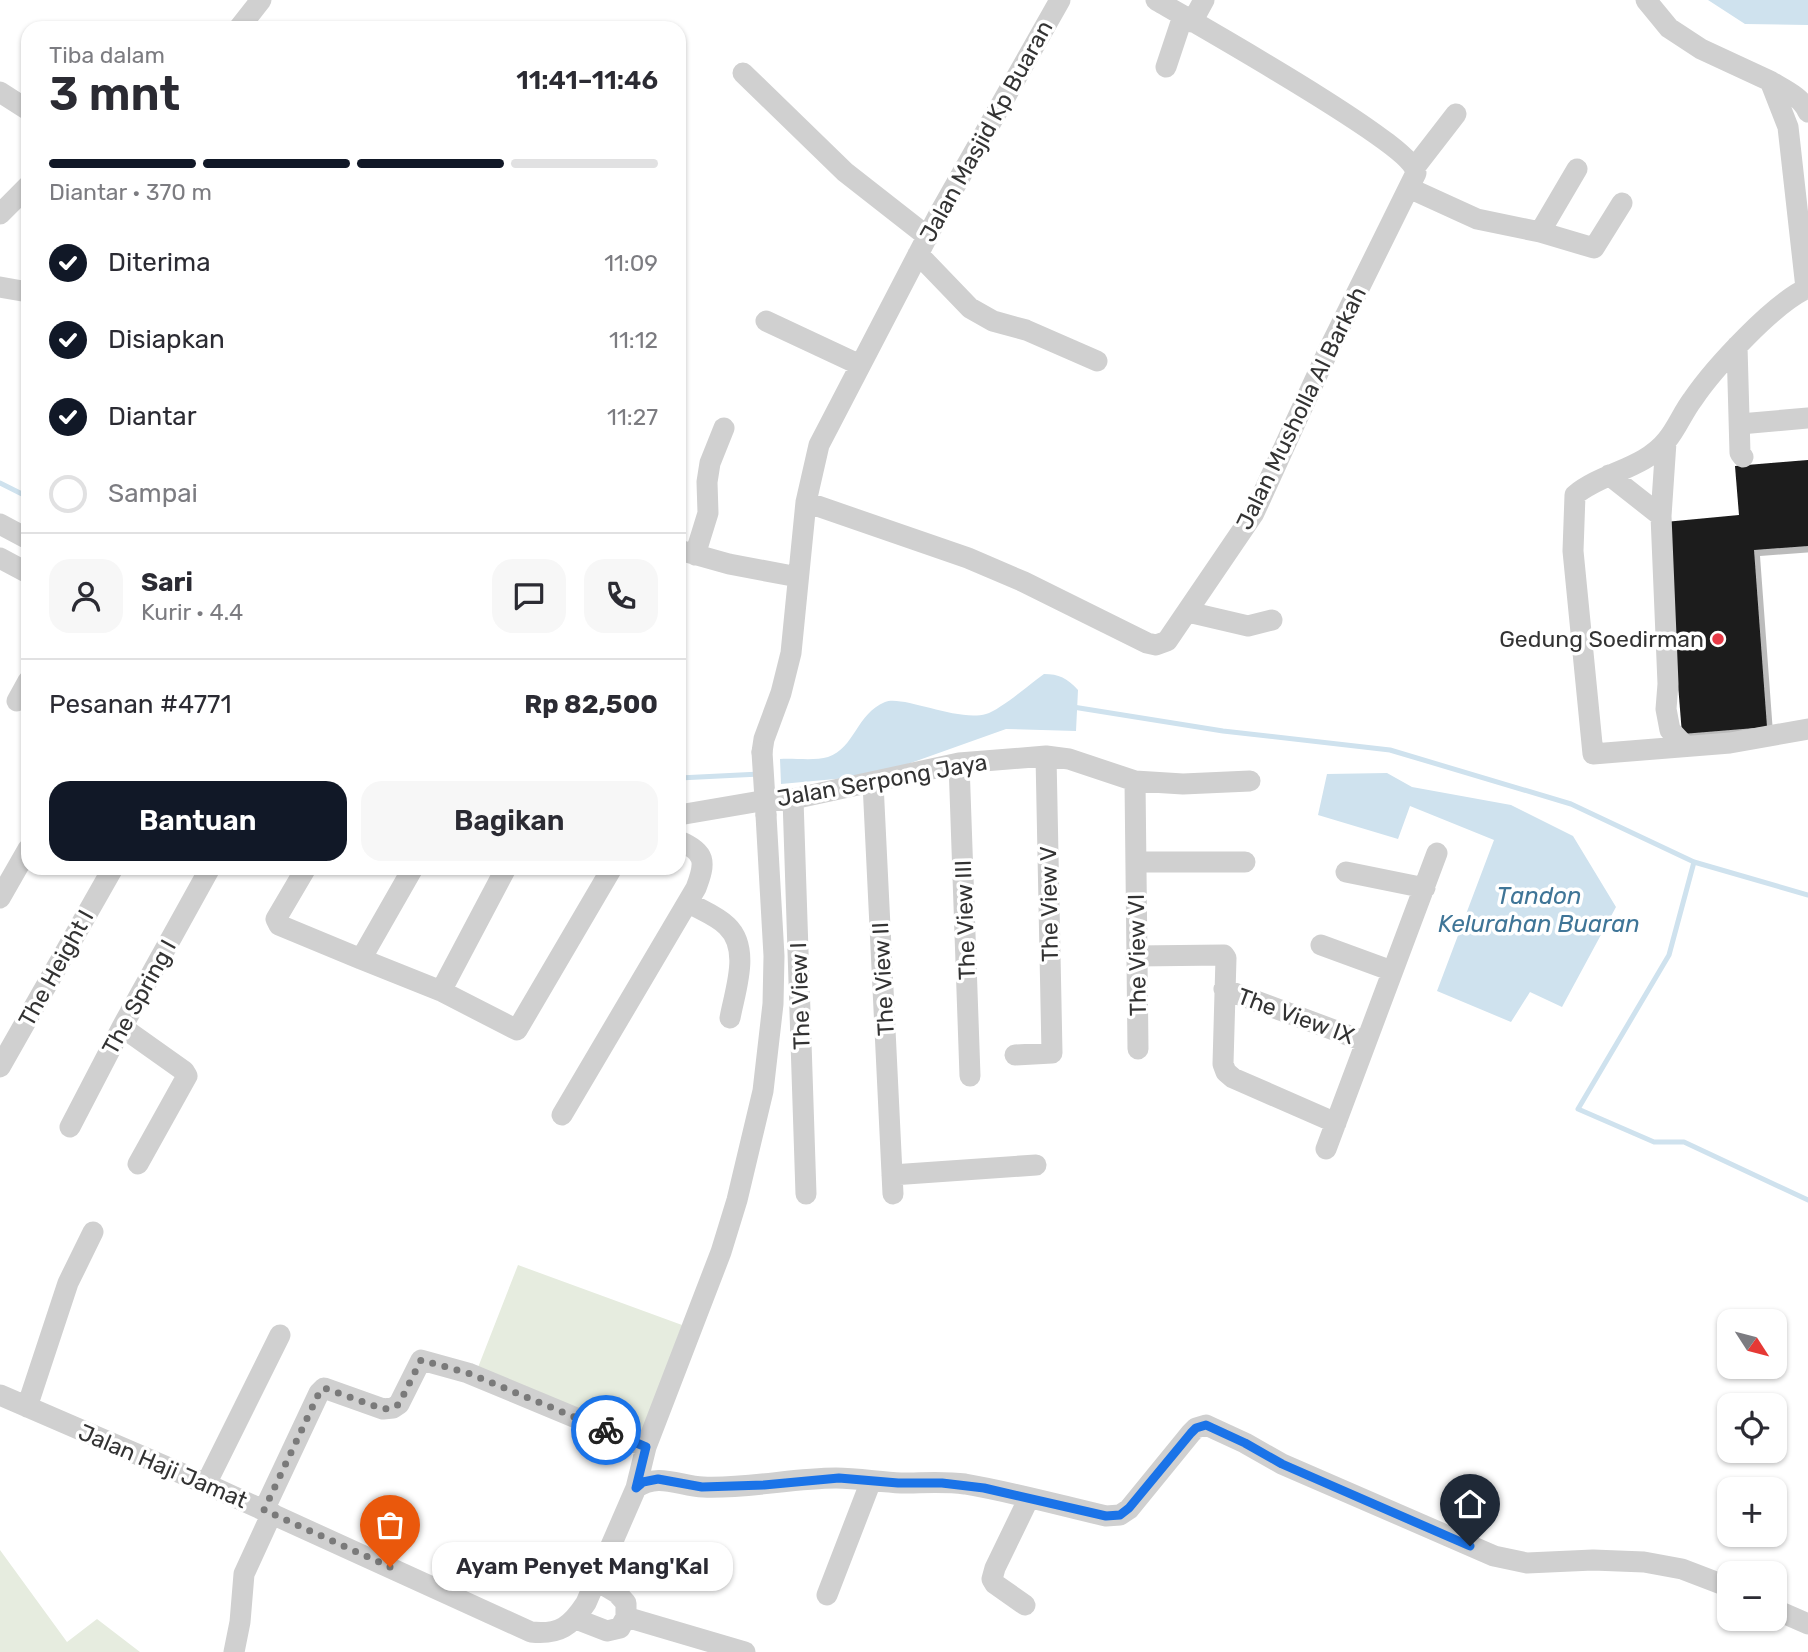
<!DOCTYPE html>
<html lang="id">
<head>
<meta charset="utf-8">
<style>
	body { margin:0; font-family:Rubik,sans-serif; background:#f7f7f7; color:#2b2b33; height:100vh; display:flex; flex-direction:column; font-size:26px; white-space:nowrap }
	* { box-sizing:border-box; margin:0 }
	p { font-size:23px; color:#7c7c81 }
	.icon { flex:none; width:38px; height:38px; fill:none; stroke:currentColor; stroke-width:2; stroke-linecap:round; stroke-linejoin:round }
	.map { position:relative; flex:1; overflow:hidden }
	.side { position:absolute; left:21px; top:21px; width:665px; height:854px; display:flex; flex-direction:column; background:#fff; border-radius:21px; box-shadow:0 2px 5px #0004 }
	.side>* { flex:none }
	.needle { width:46px; rotate:126deg }
	.buttons { position:absolute; left:1717px; top:1309px; display:grid; gap:14px }
	.buttons a { display:grid; place-items:center; width:70px; height:70px; border-radius:14px; background:#fff; box-shadow:0 2px 5px #0004; font-size:35px }
	.pin { position:absolute; display:grid; place-items:center; width:60px; height:60px; color:#fff; margin:-72px -30px; border-radius:50% 50% 50% 0; rotate:-45deg; box-shadow:0 0 7px #0007 }
	.pin .icon { rotate:45deg }
	.courier { position:absolute; display:grid; place-items:center; width:70px; height:70px; margin:-35px; border:5px solid #1a73e8; border-radius:50%; background:#fff; color:#222; box-shadow:0 2px 9px #0007 }
	.bubble { position:absolute; height:49px; border-radius:21px; background:#fff; box-shadow:0 2px 5px #0004; font-size:23px; font-weight:600; line-height:49px; text-align:center }
	.head em { font-style:normal; font-weight:600 }
	.head div { display:flex; flex-direction:column-reverse }
	.head { display:flex; align-items:center; justify-content:space-between; height:119px; padding:0 28px }
	h1 { font-size:46px; font-weight:600; line-height:52px }
	.bar { display:grid; grid-template-columns:repeat(4,1fr); gap:10px 7px; align-content:center; height:84px; padding:0 28px }
	.bar i { height:9px; border-radius:5px; background:#e1e1e2 }
	.bar .current { background:#111827 }
	.bar p { grid-column:span 4 }
	.line { display:flex; align-items:center; gap:18px; padding:0 28px; border-top:2px solid #e1e1e2 }
	.line div { flex:1 }
	.round { display:grid; place-items:center; flex:none; width:74px; height:74px; border-radius:21px; background:#f7f7f7 }
	ol { padding:0 28px; list-style:none }
	li { display:flex; align-items:center; gap:21px; height:77px }
	li p { margin-inline-start:auto }
	li .icon { padding:7px; border-radius:50%; background:#111827; color:#fff; stroke-width:4 }
	li:last-child { color:#7c7c81 }
	li i { width:38px; height:38px; border:4px solid #e1e1e2; border-radius:50% }
	.cta { display:flex; gap:14px; margin-top:auto; padding:14px 28px }
	.cta a { flex:1; height:80px; border-radius:21px; background:#111827; color:#fff; font-size:28px; font-weight:600; line-height:80px; text-align:center }
	.cta a+a { background:#f7f7f7; color:#2b2b33 }
	.map>svg:first-child { display:block }
	.green { fill:#e6ecdf }
	.water { fill:#cfe2ee }
	.lines { fill:none; stroke-linecap:round; stroke-linejoin:round }
	.stream { stroke:#cfe2ee; stroke-width:5 }
	.building { fill:#1a1a1a; filter:url(#shadow) }
	.minor { stroke:#d0d0d0; stroke-width:21 }
	.minor-bridge { stroke:#d0d0d0; stroke-width:21 }
	.done { stroke:#7a7a7a; stroke-width:7; stroke-dasharray:0 12.6 }
	.route { stroke:#1a73e8; stroke-width:9 }
	.poi-dot { fill:#e63946; stroke:#fff; stroke-width:2.5 }
	.labels { text-anchor:middle; stroke-width:7; stroke-linejoin:round; paint-order:stroke }
	.street-label { font-size:23px; fill:#333; stroke:#fff }
	.poi-label { font-size:23px; fill:#333; stroke:#fff; text-anchor:end }
	.water-label { font-size:24px; font-style:italic; fill:#3f7597; stroke:#fff }
</style>
</head>
<body>
<div class="map">
<svg width="1808" height="1652" viewBox="0 0 1808 1652">
	<defs>
		<filter id="shadow"><feDropShadow dx="6" dy="6" stdDeviation="0" flood-color="#0004"/></filter>
	</defs>
	<rect width="100%" height="100%" fill="#fff"/>
	<path class="green" d="M518 1265 682 1325 641 1437 477 1370Z
		M0 1550 67 1642 97 1619 140 1652H0Z"/>
	<path class="water" d="M1708 0H1808V25L1745 24Z
		M1044 674C1059 674 1067 678 1078 690L1076 731 1006 729 891 770 846 778 781 784 780 759C794 758 815 761 828 757 855 748 856 714 885 702 903 695 957 722 986 714 1000 710 1030 684 1044 674Z
		M1387 773 1412 787 1511 805 1573 836 1616 907 1562 1007 1530 992 1511 1022 1437 991 1494 840 1410 806 1398 839 1318 815 1327 774Z"/>
	<g class="lines">
		<path class="stream" d="M0 483 28 497
			M1073 707 1223 731 1390 750 1571 804 1694 862 1808 895
			M679 778 760 774
			M1694 862 1669 955 1578 1109 1654 1142H1684L1808 1200"/>
	</g>
	<path class="building" d="M1808 460V546L1754 550 1767 727 1682 734 1665 522 1739 515 1735 466Z"/>
	<g class="lines">
		<path class="minor" d="M1646 0 1669 28 1701 49 1770 81
			M1192 22 1204 0
			M239 28 261 0
			M1166 67 1183 16
			M743 73 845 172 928 237
			M0 92 28 110
			M1415 167 1456 114
			M1409 188 1477 219 1540 232 1594 248 1622 203
			M0 214 28 186
			M1540 232 1577 169
			M918 254 970 308 993 321 1026 330 1097 361
			M0 287 28 292
			M1806 288 1788 127 1770 81C1783 89 1802 97 1808 112
			M1808 288C1775 302 1714 368 1693 399 1683 412 1677 428 1667 440 1644 469 1603 472 1575 495L1573 551 1593 754 1730 743 1808 729
			M766 321 860 365
			M1737 346 1740 453 1743 457
			M1740 424 1808 418
			M1666 442 1661 516 1668 684 1666 709 1670 730 1685 746
			M1609 475 1661 516
			M806 502 968 558 1024 582 1147 643 1156 645 1167 641 1254 513 1329 349 1416 173C1412 144 1193 22 1156 0
			M0 524 28 539
			M679 550 729 564 798 577
			M695 555 708 513 707 482 710 463 724 428
			M0 558 28 573
			M1188 612 1248 626 1272 620
			M17 701 28 681
			M762 752 764 739 781 693 791 653 806 502 819 445 938 216 1060 0
			M959 763 970 1076
			M1135 781 1138 1049
			M873 783 893 1194
			M793 799 806 1194
			M679 815 755 802 793 799 959 763 1046 756 1069 759 1135 781 1183 784 1250 781
			M1136 862H1245
			M306 868 276 919 279 925 361 959 413 868
			M1346 872 1425 888
			M0 898 28 849
			M689 903C701 910 717 916 727 926 751 949 735 990 730 1018
			M1321 945 1392 971
			M1136 956 1224 955 1226 958 1223 1064 1226 1072 1233 1078 1336 1123
			M361 959 441 991 506 868
			M1224 989 1366 1042
			M441 991 517 1030 612 868
			M122 1027 184 1071 187 1076 138 1164
			M1015 1055 1052 1053 1046 756
			M0 1067 113 868
			M562 1115 696 888C706 862 706 852 679 841
			M70 1127 122 1027 210 868
			M1326 1149 1437 853
			M892 1175 1036 1165
			M0 1395 206 1484 531 1632C560 1635 571 1626 586 1603L636 1488 646 1447 721 1252 737 1200 763 1091 773 1004 774 956 766 815
			M27 1407 68 1283 93 1232
			M206 1484 280 1335
			M636 1488C657 1472 680 1486 703 1487 748 1489 792 1478 836 1478 858 1478 879 1482 901 1483 922 1483 944 1481 965 1484 1012 1492 1059 1505 1106 1516L1120 1515 1129 1509 1191 1433 1196 1428 1206 1425 1245 1443 1282 1464 1494 1556 1527 1563 1593 1560 1644 1562 1682 1569 1729 1587
			M264 1510 319 1393 324 1388 383 1409 393 1408 399 1404 421 1360 468 1373 646 1447
			M827 1595 871 1481
			M1025 1605 995 1584 992 1579 995 1568 1029 1498
			M1774 1609 1808 1624
			M626 1617 745 1652
			M576 1619 607 1631 620 1628 626 1617V1603L617 1593 597 1581
			M234 1652 240 1622 244 1574 272 1513"/>
		<path class="minor-bridge" d="M762 752 766 815"/>
	</g>
	<g class="lines">
		<path class="done" d="M390 1567 264 1510 319 1393 324 1388 383 1409 393 1408 399 1404 421 1360 468 1373 606 1430"/>
		<path class="route" d="M606 1430 646 1447 636 1488 643 1482 658 1479 702 1487 764 1485 839 1478 898 1483H942L984 1488 1106 1516 1120 1515 1129 1508 1191 1433 1196 1428 1206 1425 1245 1443 1282 1464 1470 1546"/>
	</g>
	<circle class="poi-dot" cx="1718" cy="639" r="7"/>
	<g class="labels">
		<g class="street-label">
			<text transform="translate(986 131) rotate(-61)" y="8">Jalan Masjid Kp Buaran</text>
			<text transform="translate(1301 408) rotate(-64)" y="8">Jalan Musholla Al Barkah</text>
			<text transform="translate(882 780) rotate(-10)" y="8">Jalan Serpong Jaya</text>
			<text transform="translate(1049 904) rotate(-91)" y="8">The View V</text>
			<text transform="translate(965 920) rotate(-92)" y="8">The View III</text>
			<text transform="translate(1137 955) rotate(-91)" y="8">The View VI</text>
			<text transform="translate(56 968) rotate(-61)" y="8">The Height I</text>
			<text transform="translate(883 979) rotate(-93)" y="8">The View II</text>
			<text transform="translate(800 996) rotate(-92)" y="8">The View I</text>
			<text transform="translate(139 997) rotate(-61)" y="8">The Spring I</text>
			<text transform="translate(1296 1016) rotate(20)" y="8">The View IX</text>
			<text transform="translate(163 1466) rotate(23)" y="8">Jalan Haji Jamat</text>
		</g>
		<g class="poi-label">
			<text x="1704" y="647">Gedung Soedirman</text>
		</g>
		<g class="water-label">
			<text x="1539" y="904">Tandon<tspan x="1539" dy="28">Kelurahan Buaran</tspan></text>
		</g>
	</g>
</svg>
<div class="buttons">
<a><svg class="needle" viewBox="-14 -14 28 28"><path d="M0-13l5 13h-10z" fill="#e53935"/><path d="M0 13l5-13h-10z" fill="#7c7c81"/></svg></a>
<a><svg class="icon" aria-label="locate" viewBox="0 0 24 24"><circle cx="12" cy="12" r="6"/><path d="M12 2v4M12 18v4M2 12h4M18 12h4"/></svg></a>
<a>+</a>
<a>−</a>
</div>
<div class="pin" style="left:390px;top:1567px;background:#ea580c"><svg class="icon" aria-label="bag" viewBox="0 0 24 24"><path d="M5 8h14l-1 12H6zM9 8a3 3 0 0 1 6 0"/></svg></div>
<div class="pin" style="left:1470px;top:1546px;background:#1f2937"><svg class="icon" aria-label="home" viewBox="0 0 24 24"><path d="M3 11l9-7 9 7M6 9v11h12V9"/></svg></div>
<div class="courier" style="left:606px;top:1430px"><svg class="icon" aria-label="bike" viewBox="0 0 24 24"><circle cx="6" cy="16" r="4"/><circle cx="18" cy="16" r="4"/><path d="M6 16l4-8h5l3 8M10 8l3 8H6M13 5h3"/></svg></div>
<div class="bubble" style="left:432px;top:1542px;width:301px">Ayam Penyet Mang'Kal</div>
<section class="side">
<div class="head"><div><h1>3 mnt</h1><p>Tiba dalam</p></div><em>11:41–11:46</em></div>
<div class="bar"><i class="current"></i><i class="current"></i><i class="current"></i><i></i><p>Diantar · 370 m</p></div>
<ol>
<li><svg class="icon" aria-label="check" viewBox="0 0 24 24"><path d="M5 12l5 5 9-10"/></svg>Diterima<p>11:09</p></li>
<li><svg class="icon" aria-label="check" viewBox="0 0 24 24"><path d="M5 12l5 5 9-10"/></svg>Disiapkan<p>11:12</p></li>
<li><svg class="icon" aria-label="check" viewBox="0 0 24 24"><path d="M5 12l5 5 9-10"/></svg>Diantar<p>11:27</p></li>
<li><i></i>Sampai</li>
</ol>
<div class="line" style="height:126px"><a class="round"><svg class="icon" aria-label="person" viewBox="0 0 24 24"><circle cx="12" cy="8" r="4"/><path d="M4 21q1-7 8-7t8 7"/></svg></a><div><b>Sari</b><p>Kurir · 4.4</p></div><a class="round"><svg class="icon" aria-label="chat" viewBox="0 0 24 24"><path d="M4 5h16v11H9l-5 4z"/></svg></a><a class="round"><svg class="icon" aria-label="phone" viewBox="0 0 24 24"><path d="M5 4h4l2 5-3 2q2 4 5 5l2-3 5 2v4C11 20 4 13 5 4z"/></svg></a></div>
<div class="line" style="height:91px"><div>Pesanan #4771</div><b>Rp 82,500</b></div>
<div class="cta"><a>Bantuan</a><a>Bagikan</a></div>
</section>
</div>
</body>
</html>
